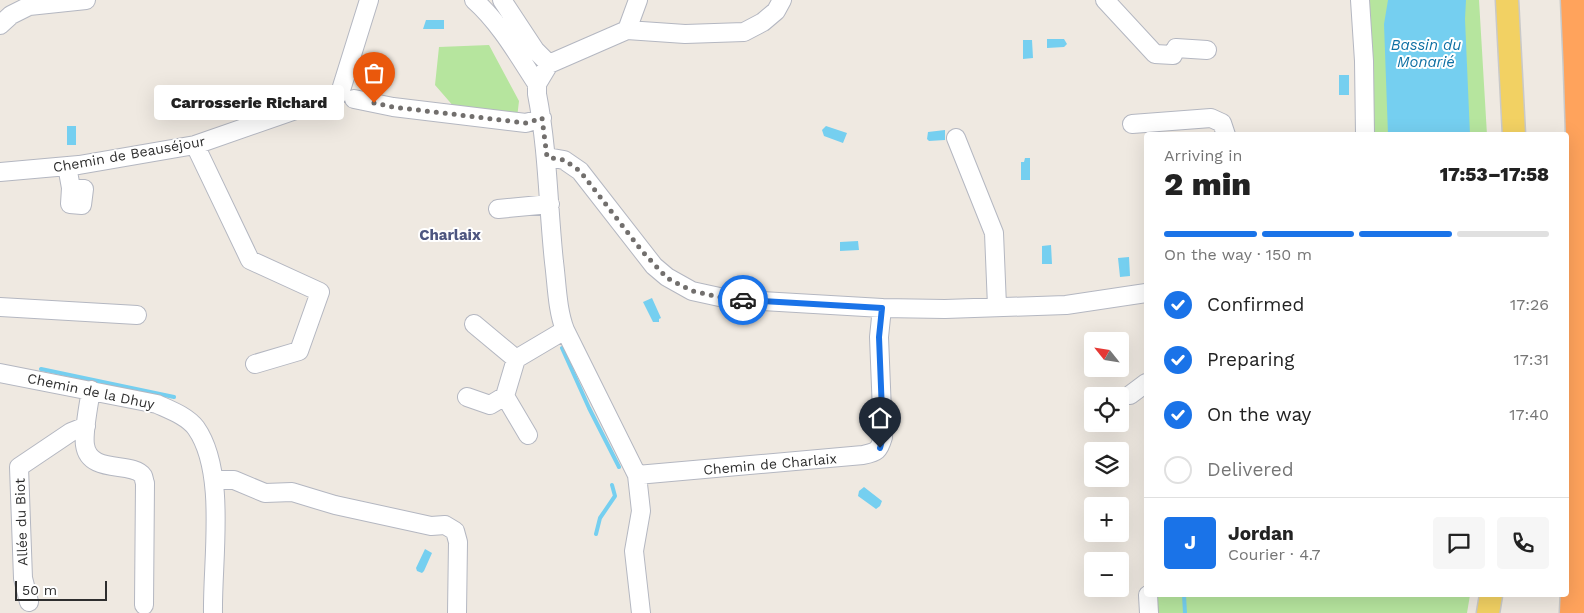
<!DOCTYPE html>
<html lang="en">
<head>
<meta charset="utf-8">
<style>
	body { margin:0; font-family:"Work Sans",sans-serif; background:#f6f6f6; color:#222; height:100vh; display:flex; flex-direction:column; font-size:19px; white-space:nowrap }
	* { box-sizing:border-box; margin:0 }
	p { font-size:16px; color:#767676 }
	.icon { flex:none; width:28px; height:28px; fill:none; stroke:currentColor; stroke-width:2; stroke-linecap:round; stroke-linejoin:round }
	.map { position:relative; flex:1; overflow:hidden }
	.sheet { position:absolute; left:1144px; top:132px; width:425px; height:465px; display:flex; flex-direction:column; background:#fff; border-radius:5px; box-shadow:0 5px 20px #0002 }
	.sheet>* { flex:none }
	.needle { width:32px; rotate:300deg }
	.controls { position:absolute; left:1084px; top:332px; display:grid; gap:10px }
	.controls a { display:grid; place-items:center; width:45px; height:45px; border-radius:5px; background:#fff; box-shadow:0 5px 20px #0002; font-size:25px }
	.scale { position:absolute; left:15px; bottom:12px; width:92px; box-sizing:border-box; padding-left:5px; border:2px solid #2e2e2e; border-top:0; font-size:14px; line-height:18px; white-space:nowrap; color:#2e2e2e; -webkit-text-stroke:4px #fff; paint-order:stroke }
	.pin { position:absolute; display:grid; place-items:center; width:42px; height:42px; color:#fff; margin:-51px -21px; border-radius:50% 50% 50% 0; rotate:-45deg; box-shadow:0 0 5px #0007 }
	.pin .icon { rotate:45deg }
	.courier { position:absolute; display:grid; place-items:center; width:50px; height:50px; margin:-25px; border:4px solid #1a73e8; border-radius:50%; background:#fff; color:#222; box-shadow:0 1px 6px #0007 }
	.bubble { position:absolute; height:35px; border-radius:5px; background:#fff; box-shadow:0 5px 20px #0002; font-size:16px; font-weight:800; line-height:35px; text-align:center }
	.head em { font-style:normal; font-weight:800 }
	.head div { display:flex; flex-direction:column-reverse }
	.head { display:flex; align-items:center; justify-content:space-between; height:85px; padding:0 20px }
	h1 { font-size:32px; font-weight:800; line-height:38px }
	.bar { display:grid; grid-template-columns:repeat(4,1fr); gap:8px 5px; align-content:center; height:60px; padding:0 20px }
	.bar i { height:6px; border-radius:4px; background:#e0e0e0 }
	.bar .on { background:#1a73e8 }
	.bar p { grid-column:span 4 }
	.line { display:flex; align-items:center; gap:12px; padding:0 20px; border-top:1px solid #e0e0e0 }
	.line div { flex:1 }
	.round { display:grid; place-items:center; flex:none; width:52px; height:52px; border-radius:5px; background:#f6f6f6 }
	ol { padding:0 20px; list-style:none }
	li { display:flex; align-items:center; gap:15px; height:55px }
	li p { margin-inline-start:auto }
	li .icon { padding:5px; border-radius:50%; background:#1a73e8; color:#fff; stroke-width:4 }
	li:last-child { color:#767676 }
	li i { width:28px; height:28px; border:2px solid #e0e0e0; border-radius:50% }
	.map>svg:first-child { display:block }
	.green { fill:#b6e59e }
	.water { fill:#75cff0 }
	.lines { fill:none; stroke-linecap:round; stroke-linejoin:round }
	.stream { stroke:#75cff0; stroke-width:4 }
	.minor-casing { stroke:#b4b7c1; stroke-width:20 }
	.major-casing { stroke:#c9c9c9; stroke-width:25 }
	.highway-casing { stroke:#c9c9c9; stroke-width:29 }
	.minor { stroke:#fff; stroke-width:18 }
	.major { stroke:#f2d163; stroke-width:22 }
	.highway { stroke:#ffa35c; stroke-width:26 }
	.done { stroke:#726f6d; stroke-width:5; stroke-dasharray:0 9 }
	.route { stroke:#1a73e8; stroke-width:6 }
	.labels { text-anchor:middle; stroke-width:4; stroke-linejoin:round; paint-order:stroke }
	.street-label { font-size:14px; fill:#2e2e2e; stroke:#fff }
	.water-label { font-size:15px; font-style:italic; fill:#0d6fa3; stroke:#fff }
	.neighbourhood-label { font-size:15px; font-weight:bold; fill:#4d5680; stroke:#fff }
</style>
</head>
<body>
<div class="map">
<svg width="1584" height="613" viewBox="0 0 1584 613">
	<rect width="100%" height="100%" fill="#efe9e1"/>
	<path class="green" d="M1364 0H1479L1487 135H1371Z
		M489 45 519 101 517 118 455 108 435 85 439 47Z
		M1156 595H1470L1467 613H1157Z"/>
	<path class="water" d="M1388 0H1466L1465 19 1470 135H1388L1384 24Z
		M426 20H444V29H423Z
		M1047 39H1064L1067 44 1064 47 1047 48Z
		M1023 40H1032L1033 58 1023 59Z
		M1339 75H1349V95H1339Z
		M67 126H76V145H67Z
		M826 126 847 133 843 143 824 136 822 130Z
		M945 130V140L929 141 927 139 928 132Z
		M1025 158H1030V180H1021V162H1024Z
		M858 241 859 250 840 251V242Z
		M1051 245 1052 264H1042V246Z
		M1129 257 1130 276 1120 277 1118 258Z
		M652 298 661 318 659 319V322H653L643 302Z
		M864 487 882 501 880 506 876 509 858 496 859 491Z
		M425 549 432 553 424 571 422 573 417 571 416 568Z"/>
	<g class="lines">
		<path class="stream" d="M562 348 589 408 619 467
			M41 369 174 397
			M596 534 600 518 615 496 612 485
			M1184 595 1185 613"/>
		<g class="minor-casing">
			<path id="minor" d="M474 0C500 23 518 55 537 84V94C548 150 548 206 554 262 557 285 557 309 565 330L637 475 641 511 634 551 641 613
				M502 0 535 50 549 64
				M1105 0 1155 54 1173 55 1176 48 1207 50
				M1360 0 1364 61 1365 135
				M0 25 11 15 29 6 86 0
				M627 30 638 0
				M537 84 549 64 627 30 685 34 744 32 763 22 776 11 782 0
				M354 99 393 107 526 123 542 118
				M1132 124 1211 118 1222 123 1226 135
				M956 138 994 233 997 306
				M195 145 250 260 320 292 299 351 255 364
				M547 157 564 160 580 171 654 266 667 277 692 291 724 298 761 301 882 308 945 309 1066 305 1146 293
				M67 166 71 188 70 204 82 205 84 189 71 188
				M0 172 79 165 195 145 333 97 340 93 369 0
				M498 209 550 204
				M0 307 137 315
				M474 324 516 359
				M0 373 157 404C170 410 187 416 196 428 227 472 212 560 213 613
				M91 390C89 403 83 433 85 445 89 475 133 461 143 476 144 478 144 481 145 483L144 605
				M1130 395 1146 383
				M467 397 490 405 505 396
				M528 435 505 396 516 359 565 330
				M637 475 863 455C877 452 879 451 883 437L879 337 882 308
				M214 480H234L265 493 292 492 335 505 431 526 445 525 455 531 458 542 457 613
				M1148 595 1149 613
				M29 602 23 578 19 467 71 432 86 426"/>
		</g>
		<g class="major-casing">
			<path id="major" d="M1507 0 1514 135
				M1488 613 1491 595"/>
		</g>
		<g class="highway-casing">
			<path id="highway" d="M1573 613C1583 409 1584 204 1574 0"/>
		</g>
		<use href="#minor" class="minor"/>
		<use href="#major" class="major"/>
		<use href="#highway" class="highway"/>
	</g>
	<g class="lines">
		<path class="done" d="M374 103 393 107 526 123 542 118 547 157 564 160 580 171 642 251 667 278 692 291 724 298 743 300"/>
		<path class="route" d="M743 300 882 308 879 337 883 437 880 448"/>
	</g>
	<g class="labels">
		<g class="street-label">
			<text transform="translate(129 154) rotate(-10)" y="5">Chemin de Beauséjour</text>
			<text transform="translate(91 391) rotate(12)" y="5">Chemin de la Dhuy</text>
			<text transform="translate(770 464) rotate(-5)" y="5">Chemin de Charlaix</text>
			<text transform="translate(21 522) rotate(-92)" y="5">Allée du Biot</text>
		</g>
		<g class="water-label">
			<text x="1426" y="50">Bassin du<tspan x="1426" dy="17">Monarié</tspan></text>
		</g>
		<g class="neighbourhood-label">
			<text x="450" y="240">Charlaix</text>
		</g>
	</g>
</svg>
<div class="controls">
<a><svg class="needle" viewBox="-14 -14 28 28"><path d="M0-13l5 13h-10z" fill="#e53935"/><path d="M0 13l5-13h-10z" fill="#767676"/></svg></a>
<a><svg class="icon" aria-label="locate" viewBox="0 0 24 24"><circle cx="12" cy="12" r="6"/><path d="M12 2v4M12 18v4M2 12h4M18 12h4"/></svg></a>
<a><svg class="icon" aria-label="layers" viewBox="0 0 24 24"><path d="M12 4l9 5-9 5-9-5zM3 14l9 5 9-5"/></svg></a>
<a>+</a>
<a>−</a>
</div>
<div class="scale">50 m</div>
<div class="pin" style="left:374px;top:103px;background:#ea580c"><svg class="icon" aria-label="bag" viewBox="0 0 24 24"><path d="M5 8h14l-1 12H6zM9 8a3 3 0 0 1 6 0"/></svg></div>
<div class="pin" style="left:880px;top:448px;background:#1f2937"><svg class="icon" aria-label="home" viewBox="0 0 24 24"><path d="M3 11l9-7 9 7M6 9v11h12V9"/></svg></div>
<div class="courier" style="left:743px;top:300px"><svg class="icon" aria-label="car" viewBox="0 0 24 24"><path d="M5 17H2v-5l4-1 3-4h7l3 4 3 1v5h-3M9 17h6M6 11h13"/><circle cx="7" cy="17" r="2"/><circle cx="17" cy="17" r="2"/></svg></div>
<div class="bubble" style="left:154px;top:85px;width:190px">Carrosserie Richard</div>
<section class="sheet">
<div class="head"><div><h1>2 min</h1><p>Arriving in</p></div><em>17:53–17:58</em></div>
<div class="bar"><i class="on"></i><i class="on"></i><i class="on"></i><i></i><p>On the way · 150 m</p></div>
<ol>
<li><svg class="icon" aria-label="check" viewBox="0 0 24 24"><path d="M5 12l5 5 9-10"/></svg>Confirmed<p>17:26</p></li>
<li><svg class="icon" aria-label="check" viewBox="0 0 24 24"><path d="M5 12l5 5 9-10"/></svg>Preparing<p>17:31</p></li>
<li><svg class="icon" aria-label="check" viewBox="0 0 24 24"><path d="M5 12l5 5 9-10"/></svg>On the way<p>17:40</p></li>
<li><i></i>Delivered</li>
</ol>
<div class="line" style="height:90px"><b class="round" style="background:#1a73e8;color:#fff">J</b><div><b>Jordan</b><p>Courier · 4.7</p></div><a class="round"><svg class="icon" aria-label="chat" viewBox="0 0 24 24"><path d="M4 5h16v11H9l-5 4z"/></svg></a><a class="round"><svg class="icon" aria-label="phone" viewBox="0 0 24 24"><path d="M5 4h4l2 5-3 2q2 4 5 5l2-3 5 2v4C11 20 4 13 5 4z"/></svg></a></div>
</section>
</div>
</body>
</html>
